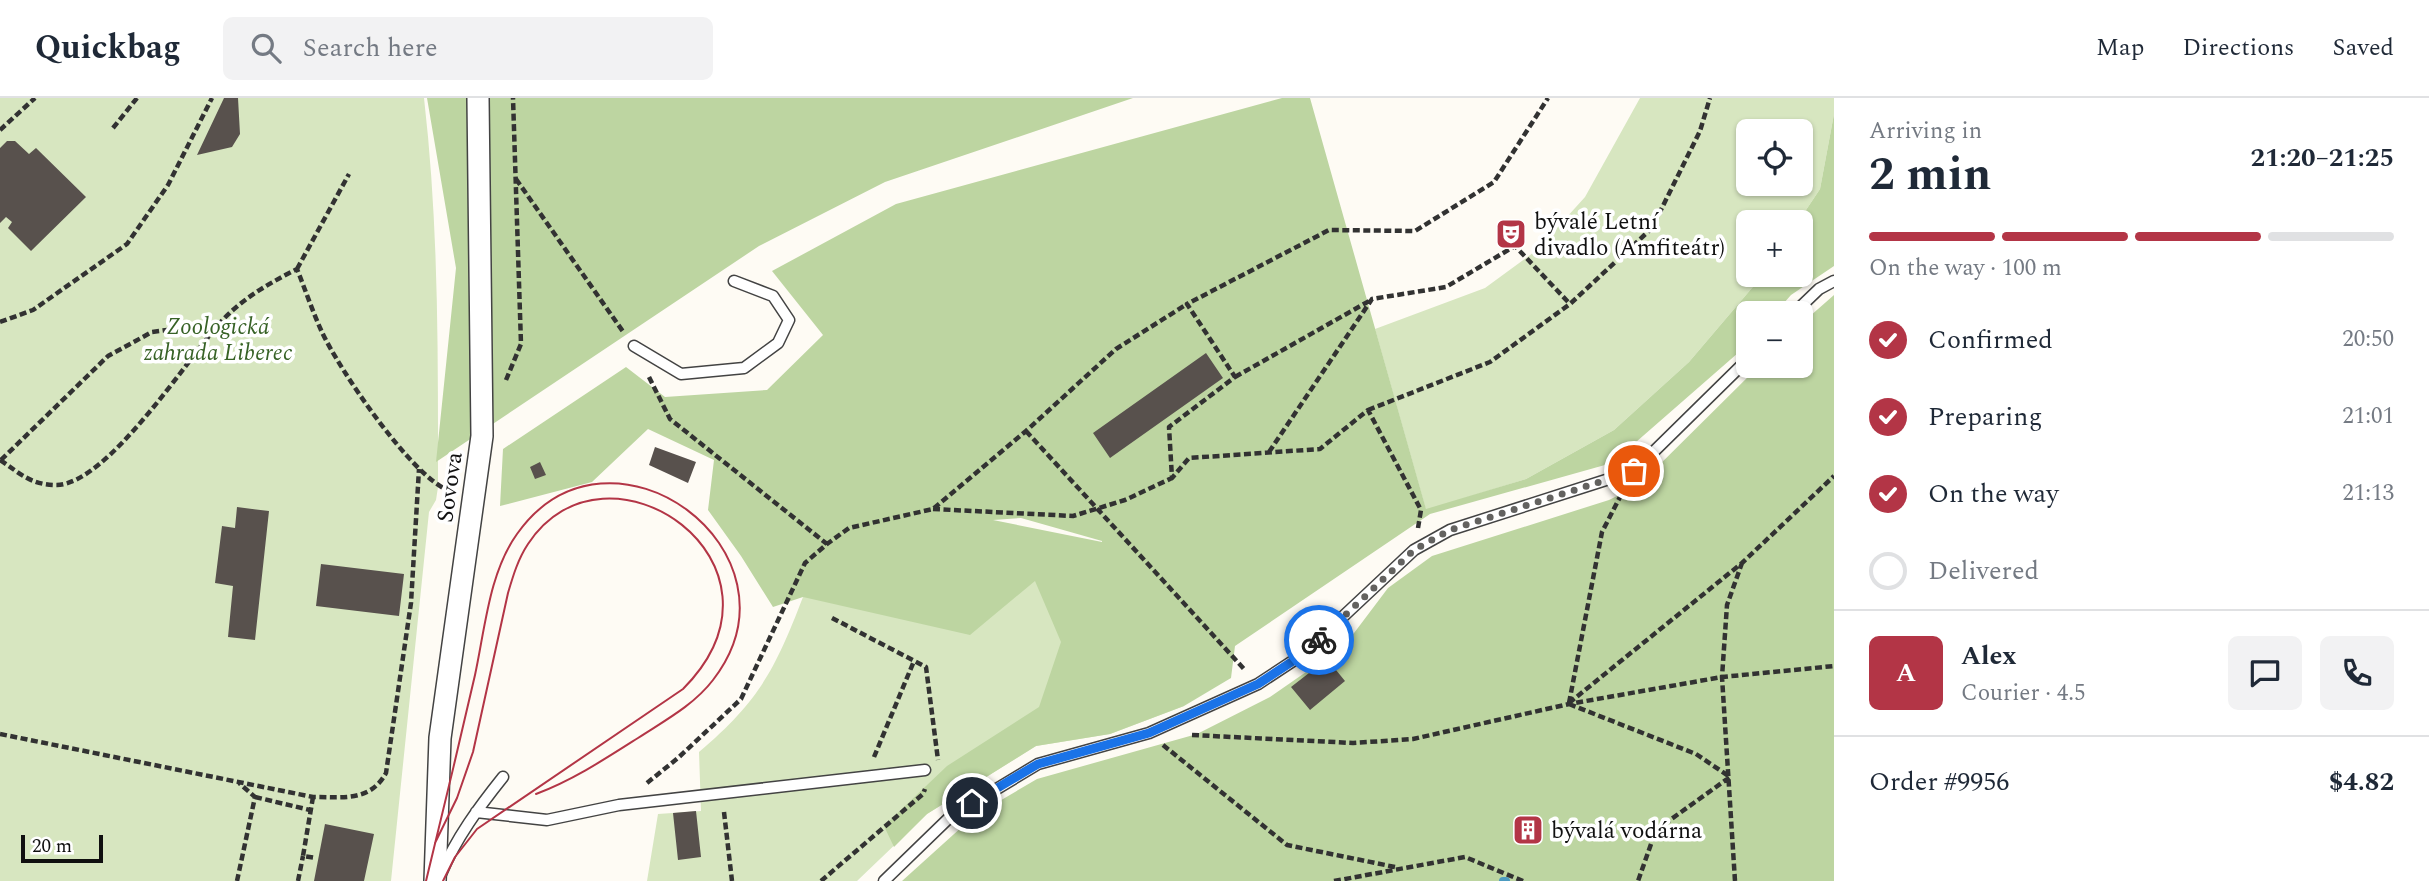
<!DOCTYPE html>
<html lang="en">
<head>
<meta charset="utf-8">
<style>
	body { margin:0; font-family:Spectral,serif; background:#f2f2f3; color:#1f2937; height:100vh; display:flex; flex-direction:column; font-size:26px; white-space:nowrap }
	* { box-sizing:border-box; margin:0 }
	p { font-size:23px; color:#747a83 }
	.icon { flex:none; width:38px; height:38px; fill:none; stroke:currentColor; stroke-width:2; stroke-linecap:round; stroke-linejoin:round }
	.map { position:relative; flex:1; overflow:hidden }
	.panel { display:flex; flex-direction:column; background:#fff; width:595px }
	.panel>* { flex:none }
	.buttons { position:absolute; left:1736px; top:21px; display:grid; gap:14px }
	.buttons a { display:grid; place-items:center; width:77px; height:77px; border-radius:10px; background:#fff; box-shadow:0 2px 5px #0004; font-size:35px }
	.scale { position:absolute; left:21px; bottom:18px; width:82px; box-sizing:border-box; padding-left:7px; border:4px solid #101010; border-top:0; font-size:19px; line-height:24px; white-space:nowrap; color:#101010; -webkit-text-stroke:5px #fff; paint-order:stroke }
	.pin { position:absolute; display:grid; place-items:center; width:60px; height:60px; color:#fff; margin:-30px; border:4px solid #fff; border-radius:50%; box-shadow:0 2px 7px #0007 }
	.courier { position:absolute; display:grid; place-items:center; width:70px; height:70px; margin:-35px; border:5px solid #1a73e8; border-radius:50%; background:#fff; color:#222; box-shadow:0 2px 9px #0007 }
	.summary em { font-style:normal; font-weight:700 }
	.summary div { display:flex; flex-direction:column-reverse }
	.summary { display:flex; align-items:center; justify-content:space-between; height:119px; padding:0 35px }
	h1 { font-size:46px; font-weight:700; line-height:52px }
	.bar { display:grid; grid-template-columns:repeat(4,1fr); gap:10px 7px; align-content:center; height:84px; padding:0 35px }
	.bar i { height:9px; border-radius:5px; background:#e0e1e3 }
	.bar .active { background:#b33546 }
	.bar p { grid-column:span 4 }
	.line { display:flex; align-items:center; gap:18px; padding:0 35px; border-top:2px solid #e0e1e3 }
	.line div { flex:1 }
	.round { display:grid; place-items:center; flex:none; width:74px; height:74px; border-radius:10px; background:#f2f2f3 }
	ol { padding:0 35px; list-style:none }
	li { display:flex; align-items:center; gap:21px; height:77px }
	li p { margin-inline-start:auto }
	li .icon { padding:7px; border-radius:50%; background:#b33546; color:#fff; stroke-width:4 }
	li:last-child { color:#747a83 }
	li i { width:38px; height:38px; border:4px solid #e0e1e3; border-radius:50% }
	header { display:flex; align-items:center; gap:42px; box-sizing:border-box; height:98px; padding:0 35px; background:#fff; border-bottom:2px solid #e0e1e3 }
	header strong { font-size:33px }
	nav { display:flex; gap:38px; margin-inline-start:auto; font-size:24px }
	.search { width:490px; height:63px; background:#f2f2f3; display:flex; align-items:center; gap:18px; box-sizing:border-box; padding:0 24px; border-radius:10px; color:#747a83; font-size:26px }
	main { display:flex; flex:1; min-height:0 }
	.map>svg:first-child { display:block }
	.green { fill:#d7e6c0; fill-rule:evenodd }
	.forest { fill:#bdd5a1; fill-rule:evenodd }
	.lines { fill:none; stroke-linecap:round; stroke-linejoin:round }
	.stream { stroke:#4c9bc0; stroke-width:8 }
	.building { fill:#58514d }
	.lane-casing { stroke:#434343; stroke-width:13 }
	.street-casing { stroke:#434343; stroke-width:24 }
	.path { stroke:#323232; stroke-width:4.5; stroke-dasharray:7 3.5; stroke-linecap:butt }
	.lane { stroke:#fff; stroke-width:10 }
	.street { stroke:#fff; stroke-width:21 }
	.tram { stroke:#b33546; stroke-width:2 }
	.done { stroke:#636260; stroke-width:7; stroke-dasharray:0 12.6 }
	.route { stroke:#1a73e8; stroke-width:9 }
	.labels { text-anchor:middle; stroke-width:7; stroke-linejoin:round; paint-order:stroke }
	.poi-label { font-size:23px; fill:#101010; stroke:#fff; text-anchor:start }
	.park-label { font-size:23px; font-style:italic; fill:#376226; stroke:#fff }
	.street-label { font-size:23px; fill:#101010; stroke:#fff }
</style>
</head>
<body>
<header>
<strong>Quickbag</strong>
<div class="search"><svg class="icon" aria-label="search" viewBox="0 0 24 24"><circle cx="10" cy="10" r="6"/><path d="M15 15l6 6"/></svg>Search here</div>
<nav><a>Map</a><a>Directions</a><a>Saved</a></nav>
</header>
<main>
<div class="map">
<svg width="1834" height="783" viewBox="0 0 1834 783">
	<rect width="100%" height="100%" fill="#fefbf4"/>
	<path class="green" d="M0 0H424C439 130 438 259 438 389L436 402 429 414 391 783H0Z
		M1640 0H1834V16L1820 91 1798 124H1748V177H1763L1689 264 1614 332 1526 381 1426 412 1375 231 1485 190 1537 152 1585 99ZM1748 33H1801V86H1748Z
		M989 422 1184 608 1110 636 1036 648 927 716 857 783H647L658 716 701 713 699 654C759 603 775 572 803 499Z"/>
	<path class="forest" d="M427 0H1133L885 84 759 148 436 364 456 170Z
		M1282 0H1310L1426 411 1526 381 1614 332 1689 264 1763 177H1801V124H1798L1820 91 1834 16V168L1791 197 1775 215H1748L1746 248 1612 365 1430 416 1235 548 1231 580 1184 608 1110 636 1036 648 927 716 894 749 884 728 947 668 1039 609 1061 544 1035 483 970 537 803 499 773 509 741 458 708 412 714 362 648 331 592 384 500 408 503 351 626 269 665 299 767 292 823 237 772 173 896 106ZM1021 420 1102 443V444L993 422Z
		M1834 197V783H902L974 718 1037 681 1197 636 1270 599 1345 547 1388 490 1432 458 1609 402 1639 387 1759 268H1801V226Z"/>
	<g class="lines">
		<path class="stream" d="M1503 783H1506"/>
	</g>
	<path class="building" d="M224 0H238L240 36 232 49 197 57Z
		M7 43H15L29 56 36 50 86 99 31 153 8 130 12 124 6 119 0 125V50Z
		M1206 255 1223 280 1110 360 1093 335Z
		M655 349 696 364 688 385 649 367Z
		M540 364 546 377 535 381 530 369Z
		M237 409 269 413 255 542 228 539 233 488 215 485 222 428 235 430Z
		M321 466 404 476 399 518 316 508Z
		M1327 561 1345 583 1310 612 1291 589Z
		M696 713 701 759 678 762 673 715Z
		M325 726 374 736 364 783H314Z"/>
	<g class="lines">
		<g class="lane-casing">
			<path id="lane" d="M1794 215 1819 191 1834 183
				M634 248 681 276 744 270 778 245 789 222 773 198 734 183
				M476 714 547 722 619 707 925 672
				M441 776C456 740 479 709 503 679
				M884 783 950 719 1038 666 1149 635 1258 586 1302 557 1414 452 1450 432 1634 373 1748 261"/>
		</g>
		<g class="street-casing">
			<path id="street" d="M435 783 440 640 482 338 478 0"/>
		</g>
		<path class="path" d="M113 30 137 0
			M0 32 35 0
			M516 81 624 235
			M297 171 349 76
			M0 224 33 212 127 146 168 87 212 0
			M649 279 670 321 827 446
			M1235 279 1371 202
			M506 282 521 246 513 0
			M1368 312 1490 264 1570 206 1652 130 1700 33 1710 0
			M1026 333 1245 572
			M1269 354 1372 201 1446 189 1515 148 1570 206
			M0 362C20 375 30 387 57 387 108 385 186 263 219 226 241 201 268 186 297 171 305 191 312 212 321 232 338 270 413 381 450 393
			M1 362 108 258 152 234 219 225
			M933 411 1073 418 1125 402 1172 380
			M1418 430 1421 412 1368 312 1320 351 1189 360 1172 380 1169 329 1235 279 1187 206 1329 132 1415 133 1494 84 1548 0
			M832 520 926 569 938 662
			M1569 605 1742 465 1834 378
			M1569 605 1602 434 1621 397
			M1569 606 1696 656 1730 679 1656 732 1638 783
			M0 636 313 699C343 699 370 704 386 675L411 505 419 371
			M1192 637 1353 645 1413 641 1569 606 1722 579 1834 568
			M1163 647 1287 747 1395 769
			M874 659 914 563
			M647 685 678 660 741 601 805 465 827 446 849 430 933 411 1026 333 1116 251 1187 206
			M255 699 310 712
			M313 699 303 758 316 760
			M724 714 732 783
			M237 783 255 699 239 685
			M298 783 303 758
			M821 783 923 696 925 691
			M1334 783 1465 759 1523 783
			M1735 783 1722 579 1727 507 1742 465"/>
		<use href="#lane" class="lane"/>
		<use href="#street" class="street"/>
		<path class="tram" d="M435 745 457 700 473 654 508 495C513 478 518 461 528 446 606 327 808 465 683 591L477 731 455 759 443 783
			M426 783C443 714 459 646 475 577 485 531 489 475 517 436 610 305 812 454 713 582 694 607 664 623 638 640 605 661 573 682 536 696"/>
	</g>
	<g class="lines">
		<path class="done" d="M1319 542 1414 452 1450 432 1634 373"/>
		<path class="route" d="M972 705 1038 666 1149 635 1258 586 1302 557 1319 542"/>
	</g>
	<defs>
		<g id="theatre-square" transform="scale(1.575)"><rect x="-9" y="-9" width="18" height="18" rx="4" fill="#b33546" stroke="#fff"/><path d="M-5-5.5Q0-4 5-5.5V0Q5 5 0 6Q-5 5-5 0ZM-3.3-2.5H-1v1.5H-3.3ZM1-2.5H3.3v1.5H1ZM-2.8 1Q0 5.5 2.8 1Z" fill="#fff"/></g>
		<g id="building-square" transform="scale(1.575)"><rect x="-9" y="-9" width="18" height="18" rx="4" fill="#b33546" stroke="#fff"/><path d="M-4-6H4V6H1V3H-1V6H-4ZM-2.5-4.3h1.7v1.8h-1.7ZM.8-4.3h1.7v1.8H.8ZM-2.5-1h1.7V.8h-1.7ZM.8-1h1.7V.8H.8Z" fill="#fff"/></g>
	</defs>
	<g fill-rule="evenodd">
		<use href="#theatre-square" x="1511" y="136"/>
		<use href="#building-square" x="1528" y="732"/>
	</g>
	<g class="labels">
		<g class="poi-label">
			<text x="1534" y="131">bývalé Letní<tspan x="1534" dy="26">divadlo (Amfiteátr)</tspan></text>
			<text x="1551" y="740">bývalá vodárna</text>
		</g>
		<g class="park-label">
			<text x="218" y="236">Zoologická<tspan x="218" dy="26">zahrada Liberec</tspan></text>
		</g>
		<g class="street-label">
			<text transform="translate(449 389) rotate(-82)" y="8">Sovova</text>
		</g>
	</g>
</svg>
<div class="buttons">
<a><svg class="icon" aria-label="locate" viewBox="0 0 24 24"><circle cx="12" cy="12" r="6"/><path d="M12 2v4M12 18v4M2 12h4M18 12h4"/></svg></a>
<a>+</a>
<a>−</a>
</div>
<div class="scale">20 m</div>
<div class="pin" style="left:1634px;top:373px;background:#ea580c"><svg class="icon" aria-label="bag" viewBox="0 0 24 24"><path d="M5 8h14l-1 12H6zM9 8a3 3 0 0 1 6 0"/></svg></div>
<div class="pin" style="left:972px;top:705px;background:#1f2937"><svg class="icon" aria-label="home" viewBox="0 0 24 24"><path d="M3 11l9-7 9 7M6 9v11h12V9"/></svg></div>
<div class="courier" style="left:1319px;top:542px"><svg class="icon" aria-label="bike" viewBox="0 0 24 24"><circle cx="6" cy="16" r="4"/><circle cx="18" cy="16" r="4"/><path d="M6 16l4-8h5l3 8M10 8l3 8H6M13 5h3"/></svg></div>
</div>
<section class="panel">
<div class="summary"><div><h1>2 min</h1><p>Arriving in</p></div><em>21:20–21:25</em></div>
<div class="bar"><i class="active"></i><i class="active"></i><i class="active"></i><i></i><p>On the way · 100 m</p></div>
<ol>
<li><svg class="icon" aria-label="check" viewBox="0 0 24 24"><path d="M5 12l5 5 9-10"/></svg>Confirmed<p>20:50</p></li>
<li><svg class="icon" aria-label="check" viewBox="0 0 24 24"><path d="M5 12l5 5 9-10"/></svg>Preparing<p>21:01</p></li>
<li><svg class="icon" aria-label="check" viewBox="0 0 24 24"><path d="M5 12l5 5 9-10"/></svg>On the way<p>21:13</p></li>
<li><i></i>Delivered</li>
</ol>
<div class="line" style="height:126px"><b class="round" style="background:#b33546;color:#fff">A</b><div><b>Alex</b><p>Courier · 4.5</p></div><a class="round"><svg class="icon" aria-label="chat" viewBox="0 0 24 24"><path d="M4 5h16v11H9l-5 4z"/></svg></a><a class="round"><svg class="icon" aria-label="phone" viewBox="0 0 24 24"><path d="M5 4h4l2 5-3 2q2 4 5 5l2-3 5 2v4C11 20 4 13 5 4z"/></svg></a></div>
<div class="line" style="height:91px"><div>Order #9956</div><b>$4.82</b></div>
</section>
</main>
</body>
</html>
